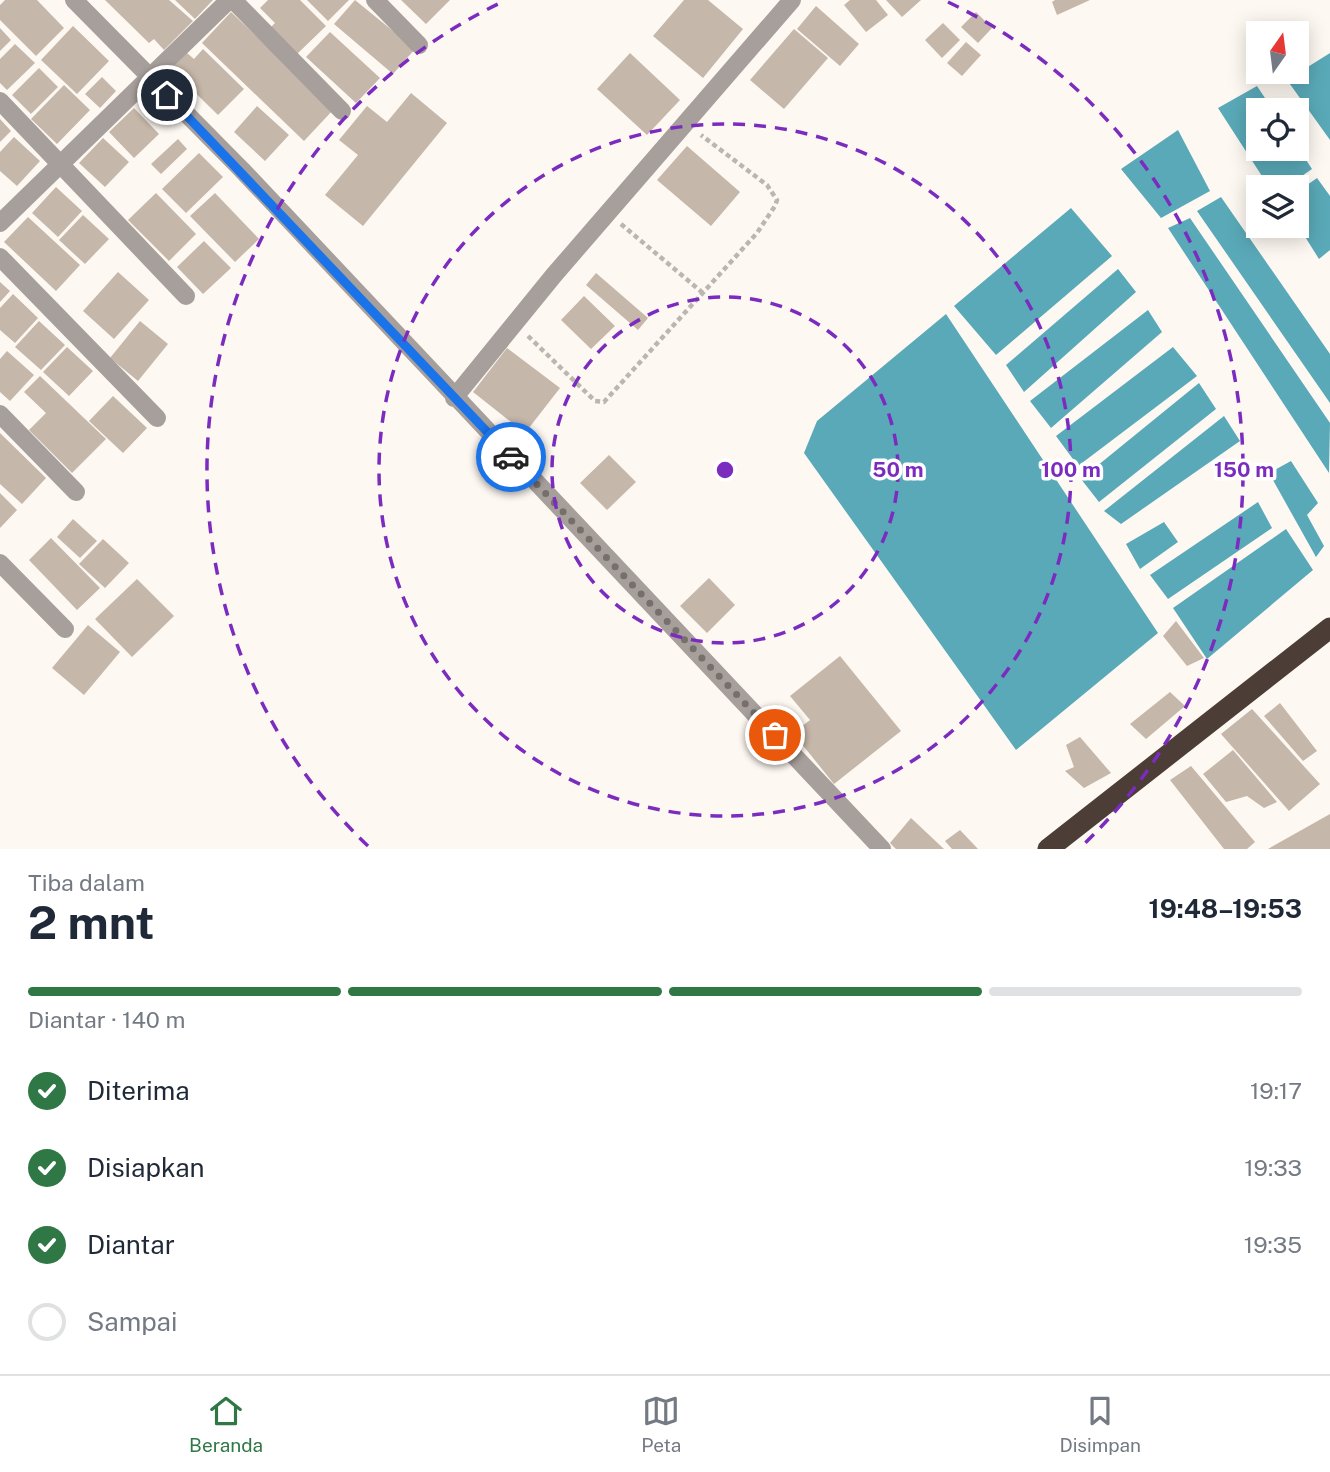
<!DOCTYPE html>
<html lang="id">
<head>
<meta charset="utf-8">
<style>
	body { margin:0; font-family:"Public Sans",sans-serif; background:#f6f6f7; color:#1f2937; height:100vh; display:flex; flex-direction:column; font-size:26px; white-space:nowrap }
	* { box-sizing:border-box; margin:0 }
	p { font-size:23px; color:#747a83 }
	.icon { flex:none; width:38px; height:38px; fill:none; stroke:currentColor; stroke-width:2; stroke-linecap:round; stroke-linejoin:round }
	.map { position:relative; height:849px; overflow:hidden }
	.drawer { display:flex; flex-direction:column; background:#fff; flex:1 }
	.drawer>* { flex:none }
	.needle { width:46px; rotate:14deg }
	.controls { position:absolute; left:1246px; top:21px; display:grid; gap:14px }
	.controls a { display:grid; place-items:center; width:63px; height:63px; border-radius:0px; background:#fff; box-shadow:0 4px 18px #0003; font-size:35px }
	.pin { position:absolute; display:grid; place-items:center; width:60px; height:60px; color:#fff; margin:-30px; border:4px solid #fff; border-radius:50%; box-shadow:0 2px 7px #0007 }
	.courier { position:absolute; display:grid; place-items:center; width:70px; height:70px; margin:-35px; border:5px solid #1a73e8; border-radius:50%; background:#fff; color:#222; box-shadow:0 2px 9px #0007 }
	.head em { font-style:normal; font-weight:700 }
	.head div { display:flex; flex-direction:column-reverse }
	.head { display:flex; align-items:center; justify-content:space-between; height:119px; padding:0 28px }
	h1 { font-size:46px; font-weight:700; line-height:52px }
	.bar { display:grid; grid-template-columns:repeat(4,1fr); gap:10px 7px; align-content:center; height:84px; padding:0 28px }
	.bar i { height:9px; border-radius:5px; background:#e0e1e3 }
	.bar .current { background:#2f7845 }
	.bar p { grid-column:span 4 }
	ol { padding:0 28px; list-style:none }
	li { display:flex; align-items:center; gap:21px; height:77px }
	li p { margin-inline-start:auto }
	li .icon { padding:7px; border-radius:50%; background:#2f7845; color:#fff; stroke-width:4 }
	li:last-child { color:#747a83 }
	li i { width:38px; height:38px; border:4px solid #e0e1e3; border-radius:50% }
	.tabs { display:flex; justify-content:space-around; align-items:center; height:98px; border-top:2px solid #e0e1e3; background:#fff; font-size:19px; color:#747a83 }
	.tabs a { display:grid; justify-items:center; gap:4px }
	.tabs .current { color:#2f7845 }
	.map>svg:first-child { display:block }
	.water { fill:#5aa9b8 }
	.building { fill:#c5b7a9 }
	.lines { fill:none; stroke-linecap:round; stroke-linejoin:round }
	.path { stroke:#bcb6b0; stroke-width:4.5; stroke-dasharray:5 3.5; stroke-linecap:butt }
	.street { stroke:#a79f9b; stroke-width:18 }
	.highway { stroke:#4c3d36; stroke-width:21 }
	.done { stroke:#75706a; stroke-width:7; stroke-dasharray:0 12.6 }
	.route { stroke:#1a73e8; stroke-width:9 }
	.ring { fill:none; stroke:#7b2cbf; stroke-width:3.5; stroke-dasharray:12 9 }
	.centre { fill:#7b2cbf; stroke:#fff; stroke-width:3.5 }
	.ring-label { font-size:21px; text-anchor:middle; font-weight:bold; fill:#7b2cbf; stroke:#fff; stroke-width:7; stroke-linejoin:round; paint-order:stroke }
</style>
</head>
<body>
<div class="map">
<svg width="1330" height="849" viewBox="0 0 1330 849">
	<rect width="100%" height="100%" fill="#fef8f2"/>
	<path class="water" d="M1330 53V140L1287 80Z
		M1257 86 1273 110H1258V149H1297V146L1312 169 1286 187H1269L1218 108Z
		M1178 130 1210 191 1161 218 1121 169Z
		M1317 178 1330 196V250L1319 259 1297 224V192Z
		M1221 197 1330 354V403L1197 211Z
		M1071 208 1112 256 996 355 954 306Z
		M1190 218 1330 423 1329 473 1168 228Z
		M1118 269 1136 292 1024 392 1006 365Z
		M1148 310 1162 332 1051 428 1030 401Z
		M946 314 1158 633 1016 750 804 453 817 421Z
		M1173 347 1197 376 1078 466 1056 436Z
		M1199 383 1216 409 1099 502 1081 479Z
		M1224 416 1240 441 1121 524 1104 511Z
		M1291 461 1318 503 1307 515 1324 546 1316 557 1269 473Z
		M1258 502 1272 528 1168 599 1150 575Z
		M1164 522 1178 542 1140 569 1126 544Z
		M1286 529 1313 570 1207 659 1173 608Z"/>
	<path class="building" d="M5 0H37L64 28 36 56 0 20V5Z
		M105 0H169L193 21 164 50 154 39 149 43Z
		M175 0H213L195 19Z
		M268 0H300L326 26 297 54 271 27 275 23 260 8Z
		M307 0H349L328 21Z
		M355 0 415 49 393 74 334 24Z
		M401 0H450L426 24Z
		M684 0H708L743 29 703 78 653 36Z
		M850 0H876L888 15 866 32 844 5Z
		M886 0H921L902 17Z
		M1055 0H1090L1057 15 1052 2Z
		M816 6 859 44 840 66 797 29Z
		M231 12 333 110 304 141 202 43Z
		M976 12 992 28 978 43 961 27Z
		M943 23 960 40 942 58 925 40Z
		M73 26 109 61 77 94 41 60Z
		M0 28 11 40 0 51Z
		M794 29 828 58 784 109 750 80Z
		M330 32 380 78 356 103 306 57Z
		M966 42 981 55 962 76 947 63Z
		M15 44 35 63 7 90 0 83V59Z
		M203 49 244 89 218 115 171 69 187 53 194 59Z
		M630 53 680 100 647 135 597 89Z
		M39 68 58 87 31 114 12 95Z
		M102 77 116 91 100 108 85 94Z
		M64 85 90 110 57 144 31 119Z
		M411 93 447 123 363 226 325 195 358 155 339 140 367 106 387 122Z
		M257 106 289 135 265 161 234 132Z
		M134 108 159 134 134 158 109 132Z
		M0 119 11 131 0 142Z
		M14 137 40 161 17 186 0 171V152Z
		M103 138 129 162 105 187 79 163Z
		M178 139 187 149 161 174 151 164Z
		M687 146 740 192 711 226 657 180Z
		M199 153 223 177 186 213 162 189Z
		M56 187 82 211 58 237 32 213Z
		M156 193 196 234 169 261 128 220Z
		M215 193 259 239 235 262 190 216Z
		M83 215 109 239 85 264 59 240Z
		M28 217 80 265 56 291 4 242Z
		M204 241 231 268 203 294 177 267Z
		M118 272 149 300 114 339 83 311Z
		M596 273 648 318 638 330 586 285Z
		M0 282 10 291 0 302Z
		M13 294 38 318 15 343 0 330V308Z
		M584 296 615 326 591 349 561 320Z
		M39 321 65 345 41 370 15 347Z
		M140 321 168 344 138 381 110 358Z
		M67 347 93 371 69 396 43 372Z
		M507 348 560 388 525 433 473 392Z
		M7 351 34 375 10 401 0 392V359Z
		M40 376 106 439 72 473 29 430 46 413 24 392Z
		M113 396 147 428 123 453 89 421Z
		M0 433 46 478 22 504 0 484Z
		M609 455 636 482 607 510 580 483Z
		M0 493 17 510 0 528Z
		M73 519 97 541 80 558 57 537Z
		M51 538 100 588 77 610 29 560Z
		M103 539 129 563 105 588 79 564Z
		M709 578 735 605 707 633 680 606Z
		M137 579 174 616 132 657 95 619Z
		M1176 621 1204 658 1187 666 1163 636Z
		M88 625 120 652 84 695 52 668Z
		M840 656 901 731 834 784 793 733 810 720 790 696Z
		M1170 692 1185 706 1146 739 1130 724Z
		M1280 703 1317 751 1303 761 1264 716Z
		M1252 709 1320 784 1289 811 1221 734Z
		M1080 737 1111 773 1084 788 1065 771 1074 767 1066 745Z
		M1233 750 1277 802 1264 808 1247 796 1226 802 1203 774Z
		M1191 766 1255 842 1247 849H1224L1170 780Z
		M1330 814V849H1268Z
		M911 818 944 849H896L890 843Z
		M960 830 978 849H952L945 841Z"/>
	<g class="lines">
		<path class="path" d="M621 224 703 293
			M528 336 595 401 604 402 757 233 775 206 777 200 767 185 701 135"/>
		<path class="street" d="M74 0 242 170 882 849
			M233 0 342 111
			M375 0 419 45
			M0 101 186 296
			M0 223 229 0
			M0 257 157 418
			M454 398 554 275 792 0
			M0 414 76 492
			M0 563 65 629"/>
		<path class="highway" d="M1048 849 1330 628"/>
	</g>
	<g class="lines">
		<path class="done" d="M511 457 775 735"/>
		<path class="route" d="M167 95 511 457"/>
	</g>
	<g class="ring">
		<circle cx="725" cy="470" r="173"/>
		<circle cx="725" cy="470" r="346"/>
		<path d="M368 846A519 519 0 0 1 502 2M948 2A519 519 0 0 1 1082 846"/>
	</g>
	<circle cx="725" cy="470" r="10" class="centre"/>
	<g class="ring-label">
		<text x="898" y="477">50 m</text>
		<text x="1071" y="477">100 m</text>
		<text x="1244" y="477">150 m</text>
	</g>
</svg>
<div class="controls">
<a><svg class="needle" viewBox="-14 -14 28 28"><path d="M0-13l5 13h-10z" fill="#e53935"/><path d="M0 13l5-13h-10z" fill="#747a83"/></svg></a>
<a><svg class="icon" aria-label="locate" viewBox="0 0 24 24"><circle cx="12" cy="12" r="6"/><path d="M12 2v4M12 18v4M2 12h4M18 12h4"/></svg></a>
<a><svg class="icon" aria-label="layers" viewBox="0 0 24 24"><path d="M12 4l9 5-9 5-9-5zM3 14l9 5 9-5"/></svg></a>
</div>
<div class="pin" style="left:775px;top:735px;background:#ea580c"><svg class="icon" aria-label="bag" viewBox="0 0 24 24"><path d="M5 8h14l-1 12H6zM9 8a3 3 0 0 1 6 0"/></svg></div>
<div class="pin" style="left:167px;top:95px;background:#1f2937"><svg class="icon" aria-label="home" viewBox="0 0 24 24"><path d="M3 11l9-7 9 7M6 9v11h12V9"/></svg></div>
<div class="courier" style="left:511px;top:457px"><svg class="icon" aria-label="car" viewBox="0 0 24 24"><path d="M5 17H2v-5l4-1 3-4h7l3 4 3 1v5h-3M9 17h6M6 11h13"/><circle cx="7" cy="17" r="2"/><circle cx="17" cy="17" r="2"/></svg></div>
</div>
<section class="drawer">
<div class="head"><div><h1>2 mnt</h1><p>Tiba dalam</p></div><em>19:48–19:53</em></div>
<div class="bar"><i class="current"></i><i class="current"></i><i class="current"></i><i></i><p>Diantar · 140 m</p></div>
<ol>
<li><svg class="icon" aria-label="check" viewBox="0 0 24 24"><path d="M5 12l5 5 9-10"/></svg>Diterima<p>19:17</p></li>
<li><svg class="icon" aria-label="check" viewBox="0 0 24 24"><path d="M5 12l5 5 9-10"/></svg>Disiapkan<p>19:33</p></li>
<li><svg class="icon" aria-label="check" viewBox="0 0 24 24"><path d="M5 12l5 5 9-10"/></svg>Diantar<p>19:35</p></li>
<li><i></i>Sampai</li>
</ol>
</section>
<nav class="tabs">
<a class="current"><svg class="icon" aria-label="home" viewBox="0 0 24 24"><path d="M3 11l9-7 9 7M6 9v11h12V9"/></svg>Beranda</a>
<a><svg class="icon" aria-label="map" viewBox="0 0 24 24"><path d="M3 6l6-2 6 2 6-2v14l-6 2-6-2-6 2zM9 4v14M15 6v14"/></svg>Peta</a>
<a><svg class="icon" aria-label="saved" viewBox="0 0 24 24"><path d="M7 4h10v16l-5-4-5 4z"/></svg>Disimpan</a>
</nav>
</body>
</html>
